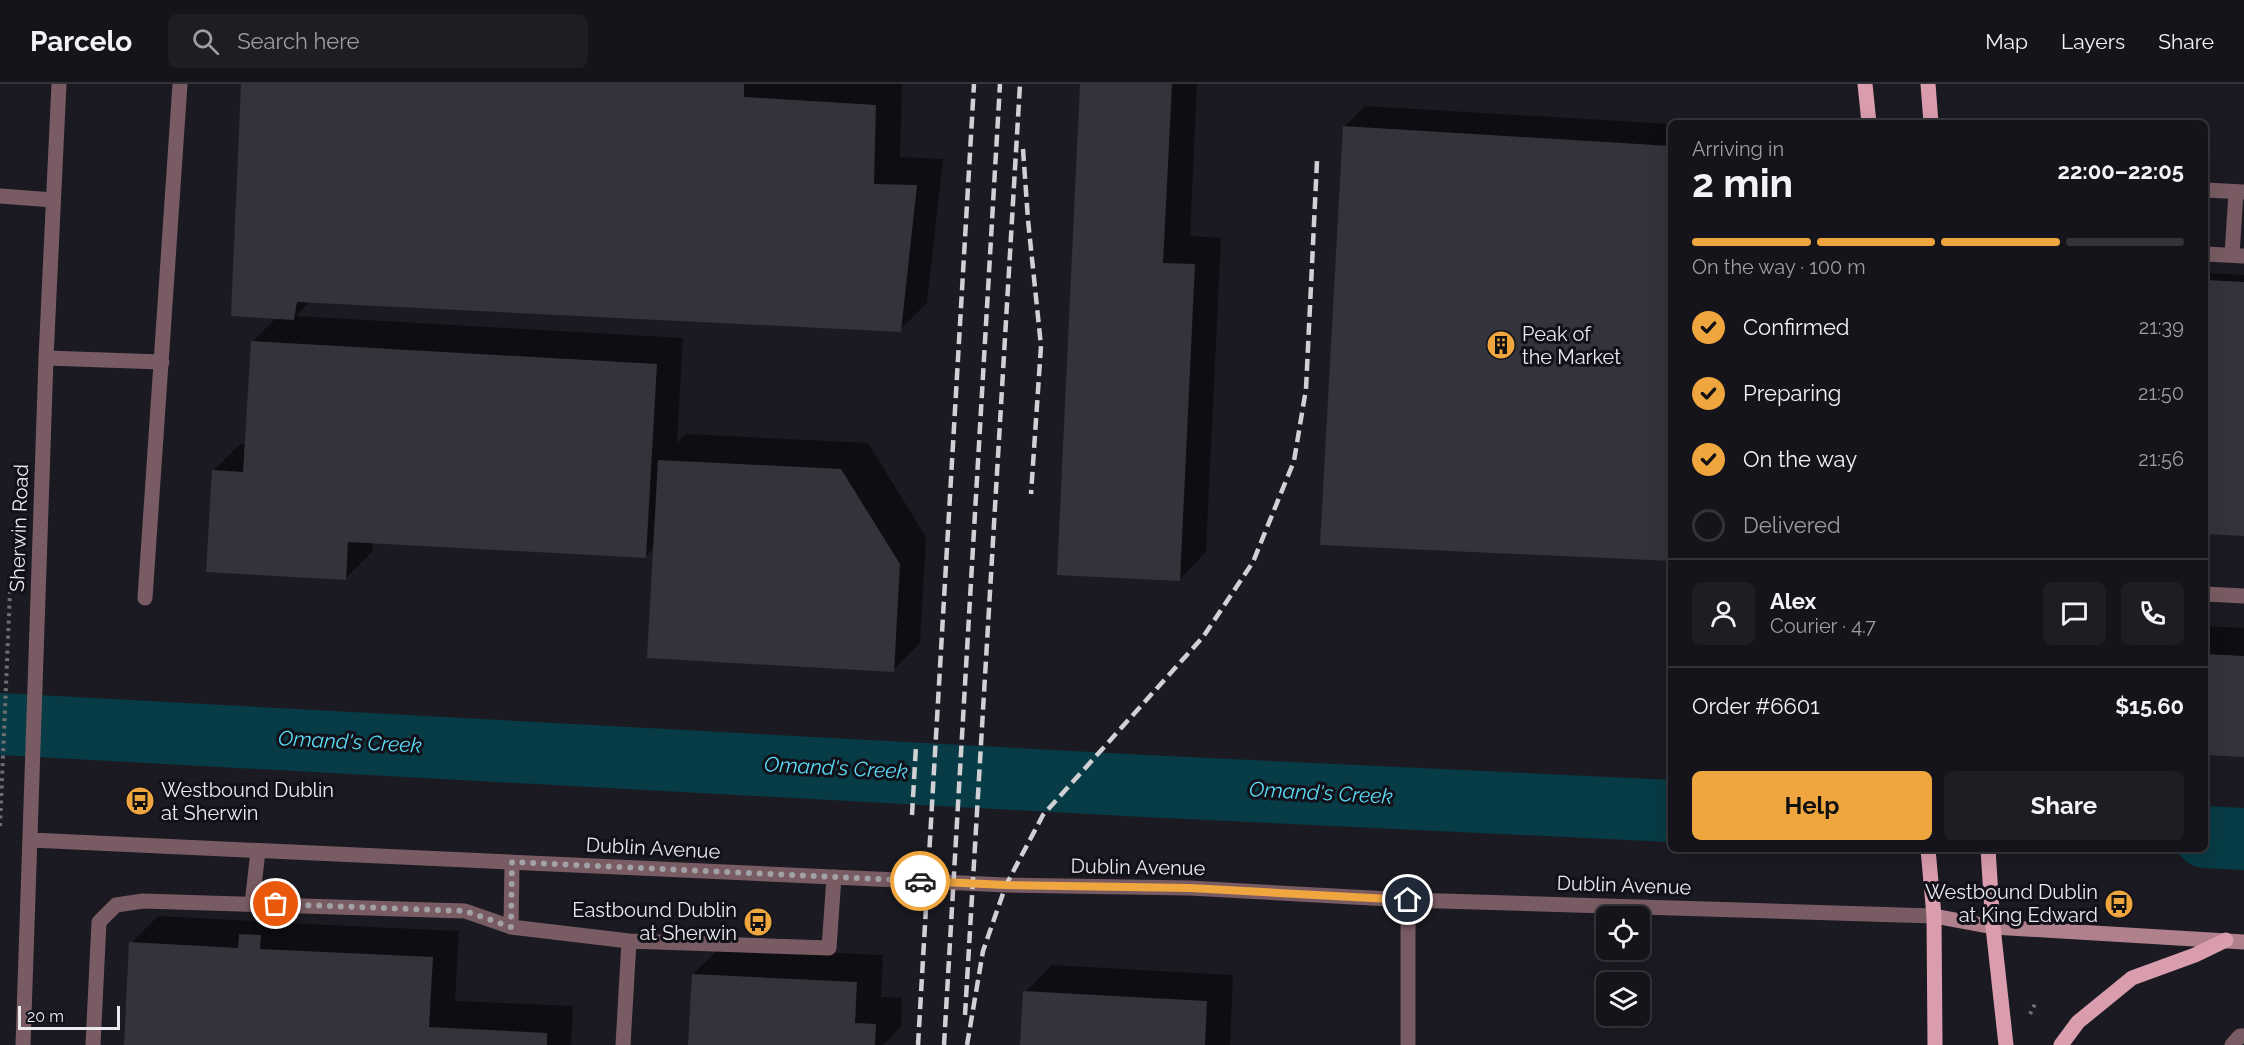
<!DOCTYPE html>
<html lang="en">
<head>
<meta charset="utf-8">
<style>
	body { margin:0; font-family:Raleway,sans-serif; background:#1d1d23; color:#f1f3f6; height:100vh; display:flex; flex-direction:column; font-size:22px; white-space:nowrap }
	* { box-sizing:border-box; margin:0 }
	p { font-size:20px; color:#9d9ea2 }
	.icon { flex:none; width:33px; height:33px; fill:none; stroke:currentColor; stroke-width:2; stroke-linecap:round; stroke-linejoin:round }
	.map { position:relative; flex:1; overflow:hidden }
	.panel { position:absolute; left:1668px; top:36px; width:540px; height:732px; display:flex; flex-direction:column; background:#14141a; border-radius:9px; box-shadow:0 6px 24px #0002,0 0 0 2px #333339 }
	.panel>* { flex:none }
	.tools { position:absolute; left:1596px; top:822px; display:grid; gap:12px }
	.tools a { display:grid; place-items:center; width:54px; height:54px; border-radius:9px; background:#14141a; box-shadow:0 6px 24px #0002,0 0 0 2px #333339; font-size:30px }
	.scale { position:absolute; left:18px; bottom:15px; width:102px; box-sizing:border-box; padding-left:6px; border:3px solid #e9e9ee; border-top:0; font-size:16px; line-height:21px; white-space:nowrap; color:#e9e9ee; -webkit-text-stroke:4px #121119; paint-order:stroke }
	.pin { position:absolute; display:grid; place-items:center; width:51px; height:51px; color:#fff; margin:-26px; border:3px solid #fff; border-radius:50%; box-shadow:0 2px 6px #0007 }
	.courier { position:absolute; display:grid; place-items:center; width:60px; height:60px; margin:-30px; border:4px solid #f0a63e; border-radius:50%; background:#fff; color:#222; box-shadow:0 2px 8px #0007 }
	.overview em { font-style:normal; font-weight:700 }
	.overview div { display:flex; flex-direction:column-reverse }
	.overview { display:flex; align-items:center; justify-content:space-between; height:102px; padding:0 24px }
	h1 { font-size:39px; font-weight:700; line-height:45px }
	.bar { display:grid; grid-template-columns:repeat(4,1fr); gap:9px 6px; align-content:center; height:72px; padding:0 24px }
	.bar i { height:8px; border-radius:4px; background:#333339 }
	.bar .selected { background:#f0a63e }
	.bar p { grid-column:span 4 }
	.line { display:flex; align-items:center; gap:15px; padding:0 24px; border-top:2px solid #333339 }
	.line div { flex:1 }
	.round { display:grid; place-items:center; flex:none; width:63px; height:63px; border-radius:9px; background:#1d1d23 }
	ol { padding:0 24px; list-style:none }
	li { display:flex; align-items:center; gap:18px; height:66px }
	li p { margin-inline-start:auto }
	li .icon { padding:6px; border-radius:50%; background:#f0a63e; color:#111; stroke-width:4 }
	li:last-child { color:#9d9ea2 }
	li i { width:33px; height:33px; border:3px solid #333339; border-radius:50% }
	.cta { display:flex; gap:12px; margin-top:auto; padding:12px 24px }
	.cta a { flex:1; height:69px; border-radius:9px; background:#f0a63e; color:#111; font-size:24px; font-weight:700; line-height:69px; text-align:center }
	.cta a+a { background:#1d1d23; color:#f1f3f6 }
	header { display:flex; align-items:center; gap:36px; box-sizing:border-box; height:84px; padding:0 30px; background:#14141a; border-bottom:2px solid #333339 }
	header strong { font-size:28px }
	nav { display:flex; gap:33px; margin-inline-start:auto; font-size:21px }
	.search { width:420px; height:54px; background:#1d1d23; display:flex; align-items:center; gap:15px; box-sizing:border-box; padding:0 21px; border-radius:9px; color:#9d9ea2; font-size:22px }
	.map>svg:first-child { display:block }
	.shadow { fill:#0007 }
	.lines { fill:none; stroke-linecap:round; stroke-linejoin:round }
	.river { stroke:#073b45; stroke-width:62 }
	.building { fill:#33333b }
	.path { stroke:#6e6e74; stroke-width:4; stroke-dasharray:3 4.5; stroke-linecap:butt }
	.service { stroke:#795c63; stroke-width:15 }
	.minor { stroke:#795c63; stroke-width:15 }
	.secondary { stroke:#b0818d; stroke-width:15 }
	.primary { stroke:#da9dad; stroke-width:15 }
	.rail { stroke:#d0d0d5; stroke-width:4.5; stroke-dasharray:12 6; stroke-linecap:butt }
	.done { stroke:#a1a1a7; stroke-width:6; stroke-dasharray:0 10.8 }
	.route { stroke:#f0a63e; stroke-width:8 }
	.labels { text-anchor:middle; stroke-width:6; stroke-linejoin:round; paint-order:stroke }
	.poi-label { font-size:20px; fill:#e9e9ee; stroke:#121119; text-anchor:start }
	.street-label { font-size:20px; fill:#e9e9ee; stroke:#121119 }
	.water-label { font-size:21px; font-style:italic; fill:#59dcf6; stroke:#121119 }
</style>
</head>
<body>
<header>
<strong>Parcelo</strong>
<div class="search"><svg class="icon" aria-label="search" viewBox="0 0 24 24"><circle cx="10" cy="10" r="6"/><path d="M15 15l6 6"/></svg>Search here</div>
<nav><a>Map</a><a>Layers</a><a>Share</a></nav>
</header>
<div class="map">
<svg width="2244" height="961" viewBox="0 0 2244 961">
	<rect width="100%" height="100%" fill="#1b1a22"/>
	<path class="shadow" d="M242 0H902L900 73 943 75 927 219 900 246 311 217 296 232 683 254 677 359 686 350 868 359 926 453 920 559 893 586 654 463 645 473 373 458 372 468 345 495 213 387 240 360H246L252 258 277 233Z
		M1081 0H1197L1190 152 1221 154 1206 468 1180 495Z
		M1365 22 1671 40V475L1344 43Z
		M2205 189 2244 191V450L2205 448Z
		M2205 542 2244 544V672L2205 669Z
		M267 824 287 825V839L459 847 455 917 573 922 571 961H126L131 859 158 832 254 837Z
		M720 864 883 871 881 913 902 914 901 943 883 961H690L693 890Z
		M1052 881 1233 891 1230 961H1022L1025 908Z"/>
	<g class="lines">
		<path class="river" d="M0 640 1145 702 1671 727
			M2205 753 2244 755"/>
	</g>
	<path class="building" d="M241 0H744V13L876 21 874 100 917 101 901 248 297 218 294 236 231 232Z
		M1080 0H1172L1163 179 1195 180 1180 497 1057 491Z
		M1343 42 1671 62V477L1320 461Z
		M2205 196 2244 198V452L2205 450Z
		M251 257 657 280 646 474 348 458 346 496 206 488 212 386 243 388Z
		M658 376 841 385 900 480 894 588 647 574Z
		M2205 570 2244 572V673L2205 671Z
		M239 850 261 851 260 865 433 873 429 943 547 949V961H124L129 858 238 864Z
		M692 890 857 898 855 939 876 940 875 961H688Z
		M1023 907 1207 917 1205 961H1020Z"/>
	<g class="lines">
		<path class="path" d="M0 742 10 508
			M2030 930 2035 920"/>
		<path class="service" d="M2205 170 2244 172
			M2232 171 2236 108
			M46 274 162 278
			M2205 510 2244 512
			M145 514 180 0
			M512 779 511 843 629 857 829 864 834 793
			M252 820 258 767
			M93 961 99 838 116 821 143 817 465 827 511 843
			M623 961 629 857
			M1408 961V816
			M2232 961 2240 952H2244"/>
		<path class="minor" d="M2205 106 2244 108
			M0 112 53 116
			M31 756 1006 801 1190 804 1408 816 1934 832
			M23 961 46 274 59 0"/>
		<path class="secondary" d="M1934 832 1993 843 2244 858"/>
		<path class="primary" d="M1865 0 1869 39
			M1928 0 1931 39
			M1928 765 1934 832 1935 961
			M1988 765 1993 843 2006 961
			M2061 961 2078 938 2132 894 2195 871 2226 856"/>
		<path class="rail" d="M1023 65 1028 136 1041 262 1031 410
			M912 731 916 662
			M965 931 1020 0
			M918 961 974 0
			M944 961 1000 0
			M967 961 983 867 1006 801 1043 731 1203 553 1253 478 1294 377 1306 305 1317 77"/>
	</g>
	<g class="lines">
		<path class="done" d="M276 820 465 827 511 843 512 778 920 797"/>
		<path class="route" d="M920 797 1006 801 1190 804 1408 816"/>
	</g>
	<defs>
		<g id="building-disc" transform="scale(1.5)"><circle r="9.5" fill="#f0a63e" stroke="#121119"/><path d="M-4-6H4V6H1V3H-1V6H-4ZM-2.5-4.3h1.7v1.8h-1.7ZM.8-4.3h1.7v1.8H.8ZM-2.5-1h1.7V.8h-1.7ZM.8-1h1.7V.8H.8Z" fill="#111"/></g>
		<g id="bus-disc" transform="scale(1.5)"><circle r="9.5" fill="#f0a63e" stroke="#121119"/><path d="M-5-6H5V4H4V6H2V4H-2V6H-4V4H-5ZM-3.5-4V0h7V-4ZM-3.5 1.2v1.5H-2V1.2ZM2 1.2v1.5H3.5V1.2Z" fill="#111"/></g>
	</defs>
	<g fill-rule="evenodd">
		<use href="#building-disc" x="1501" y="261"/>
		<use href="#bus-disc" x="140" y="717"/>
		<use href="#bus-disc" x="2119" y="820"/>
		<use href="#bus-disc" x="758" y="838"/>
	</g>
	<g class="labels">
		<g class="poi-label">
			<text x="1522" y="257">Peak of<tspan x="1522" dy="23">the Market</tspan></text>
			<text x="161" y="713">Westbound Dublin<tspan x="161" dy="23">at Sherwin</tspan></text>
			<text x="2098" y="815" text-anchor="end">Westbound Dublin<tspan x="2098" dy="23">at King Edward</tspan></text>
			<text x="737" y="833" text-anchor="end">Eastbound Dublin<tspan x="737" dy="23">at Sherwin</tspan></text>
		</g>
		<g class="street-label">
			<text transform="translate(19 444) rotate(-88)" y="7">Sherwin Road</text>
			<text transform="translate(653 764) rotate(3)" y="7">Dublin Avenue</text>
			<text transform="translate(1138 783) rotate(1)" y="7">Dublin Avenue</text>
			<text transform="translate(1624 801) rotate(2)" y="7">Dublin Avenue</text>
		</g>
		<g class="water-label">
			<text transform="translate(350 658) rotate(3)" y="7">Omand's Creek</text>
			<text transform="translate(836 684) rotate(3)" y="7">Omand's Creek</text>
			<text transform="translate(1321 709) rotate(3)" y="7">Omand's Creek</text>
		</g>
	</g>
</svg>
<div class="tools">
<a><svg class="icon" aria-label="locate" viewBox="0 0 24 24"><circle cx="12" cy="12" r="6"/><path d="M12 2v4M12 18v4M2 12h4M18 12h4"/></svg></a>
<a><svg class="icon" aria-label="layers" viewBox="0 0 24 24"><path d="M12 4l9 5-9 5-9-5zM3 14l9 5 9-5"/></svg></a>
</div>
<div class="scale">20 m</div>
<div class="pin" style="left:276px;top:820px;background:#ea580c"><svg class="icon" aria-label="bag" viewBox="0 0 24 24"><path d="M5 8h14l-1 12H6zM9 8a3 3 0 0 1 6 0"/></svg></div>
<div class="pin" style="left:1408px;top:816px;background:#1f2937"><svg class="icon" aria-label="home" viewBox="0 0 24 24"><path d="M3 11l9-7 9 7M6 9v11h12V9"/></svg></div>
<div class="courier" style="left:920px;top:797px"><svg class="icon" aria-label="car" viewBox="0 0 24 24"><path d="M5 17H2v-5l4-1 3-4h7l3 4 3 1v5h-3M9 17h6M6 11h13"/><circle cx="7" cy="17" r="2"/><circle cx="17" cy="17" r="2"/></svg></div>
<section class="panel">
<div class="overview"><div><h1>2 min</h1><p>Arriving in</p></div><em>22:00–22:05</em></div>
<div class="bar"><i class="selected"></i><i class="selected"></i><i class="selected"></i><i></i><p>On the way · 100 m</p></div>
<ol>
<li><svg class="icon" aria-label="check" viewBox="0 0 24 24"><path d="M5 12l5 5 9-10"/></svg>Confirmed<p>21:39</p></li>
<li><svg class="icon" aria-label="check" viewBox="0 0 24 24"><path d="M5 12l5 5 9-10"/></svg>Preparing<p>21:50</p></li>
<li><svg class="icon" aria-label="check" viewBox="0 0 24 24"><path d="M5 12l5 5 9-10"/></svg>On the way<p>21:56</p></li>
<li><i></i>Delivered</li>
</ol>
<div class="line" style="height:108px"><a class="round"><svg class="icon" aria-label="person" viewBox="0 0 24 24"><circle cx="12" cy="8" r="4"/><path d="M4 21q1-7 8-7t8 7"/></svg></a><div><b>Alex</b><p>Courier · 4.7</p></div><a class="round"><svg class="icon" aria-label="chat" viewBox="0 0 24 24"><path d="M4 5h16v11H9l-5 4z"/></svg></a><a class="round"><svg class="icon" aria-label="phone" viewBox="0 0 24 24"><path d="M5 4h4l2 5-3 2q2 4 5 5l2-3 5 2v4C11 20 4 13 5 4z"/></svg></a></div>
<div class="line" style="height:78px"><div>Order #6601</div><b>$15.60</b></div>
<div class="cta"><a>Help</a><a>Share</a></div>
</section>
</div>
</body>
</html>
